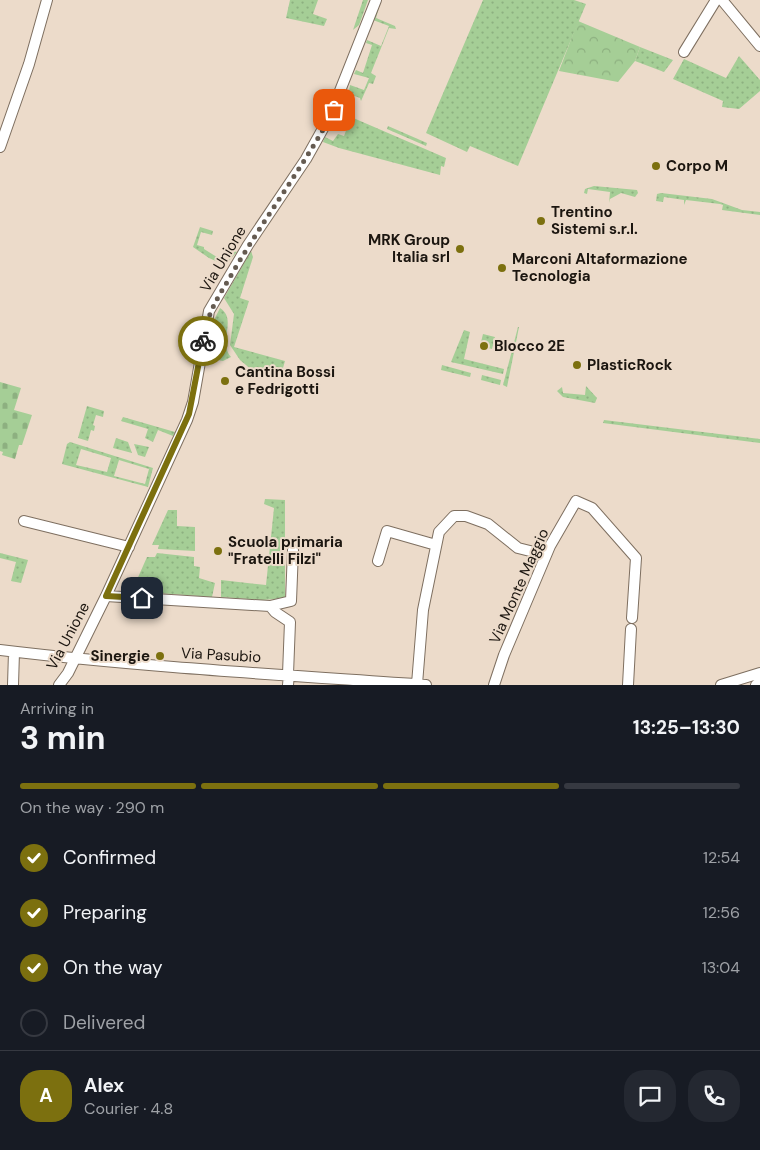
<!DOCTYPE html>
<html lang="en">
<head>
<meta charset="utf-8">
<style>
	body { margin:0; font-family:"DM Sans",sans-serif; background:#242831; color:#f1f3f6; height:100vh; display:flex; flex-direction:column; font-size:19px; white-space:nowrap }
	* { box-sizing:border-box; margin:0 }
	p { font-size:16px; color:#9ea1a6 }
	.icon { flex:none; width:28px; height:28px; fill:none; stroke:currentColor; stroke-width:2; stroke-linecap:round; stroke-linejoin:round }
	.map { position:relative; height:685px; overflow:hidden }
	.drawer { display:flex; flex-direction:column; background:#171b24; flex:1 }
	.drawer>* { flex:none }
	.pin { position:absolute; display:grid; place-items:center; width:42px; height:42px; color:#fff; margin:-21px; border-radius:10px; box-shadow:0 2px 8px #0006 }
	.courier { position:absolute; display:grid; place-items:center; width:50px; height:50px; margin:-25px; border:4px solid #7c700f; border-radius:50%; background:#fff; color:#222; box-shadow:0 1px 6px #0007 }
	.head em { font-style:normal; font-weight:700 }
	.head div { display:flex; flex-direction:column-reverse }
	.head { display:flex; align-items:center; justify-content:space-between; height:85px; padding:0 20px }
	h1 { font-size:32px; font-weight:700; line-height:38px }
	.bar { display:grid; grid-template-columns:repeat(4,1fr); gap:8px 5px; align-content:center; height:60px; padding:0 20px }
	.bar i { height:6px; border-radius:4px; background:#363941 }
	.bar .on { background:#7c700f }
	.bar p { grid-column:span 4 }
	.line { display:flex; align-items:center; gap:12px; padding:0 20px; border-top:1px solid #363941 }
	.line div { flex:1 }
	.round { display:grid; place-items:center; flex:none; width:52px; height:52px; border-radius:20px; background:#242831 }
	ol { padding:0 20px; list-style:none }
	li { display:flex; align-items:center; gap:15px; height:55px }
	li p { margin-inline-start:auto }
	li .icon { padding:5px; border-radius:50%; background:#7c700f; color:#fff; stroke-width:4 }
	li:last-child { color:#9ea1a6 }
	li i { width:28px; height:28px; border:2px solid #363941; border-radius:50% }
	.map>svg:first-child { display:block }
	.grass { fill:url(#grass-dots); fill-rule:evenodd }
	.forest { fill:url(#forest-crowns) }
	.cemetery { fill:url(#cemetery-stones) }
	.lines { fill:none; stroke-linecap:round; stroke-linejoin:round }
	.minor-casing { stroke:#7e6f60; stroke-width:12 }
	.minor { stroke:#fff; stroke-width:10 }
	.done { stroke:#655b51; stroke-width:5; stroke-dasharray:0 9 }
	.route { stroke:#7c700f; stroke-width:6 }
	.poi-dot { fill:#7c700f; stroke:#ecdbca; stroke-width:2 }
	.labels { text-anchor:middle; stroke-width:4; stroke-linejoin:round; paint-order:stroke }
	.poi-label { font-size:15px; font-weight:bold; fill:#1c1610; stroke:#ecdbca; text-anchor:start }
	.street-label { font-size:15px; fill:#1c1610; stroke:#ecdbca }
</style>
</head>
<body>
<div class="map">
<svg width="760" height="685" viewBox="0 0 760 685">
	<defs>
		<pattern id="grass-dots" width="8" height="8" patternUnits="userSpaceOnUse" patternTransform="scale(1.25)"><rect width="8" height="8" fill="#a5ce96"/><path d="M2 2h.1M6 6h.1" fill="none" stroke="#8db080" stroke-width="1.8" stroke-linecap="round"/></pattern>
		<pattern id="forest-crowns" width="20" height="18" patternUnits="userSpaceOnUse" patternTransform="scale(1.25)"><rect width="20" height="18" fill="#a5ce96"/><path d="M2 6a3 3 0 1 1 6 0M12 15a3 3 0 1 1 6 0" fill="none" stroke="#8db080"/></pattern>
		<pattern id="cemetery-stones" width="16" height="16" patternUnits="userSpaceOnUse" patternTransform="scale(1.25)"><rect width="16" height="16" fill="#a5ce96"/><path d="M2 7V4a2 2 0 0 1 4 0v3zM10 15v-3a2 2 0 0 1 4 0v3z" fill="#8db080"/></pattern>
	</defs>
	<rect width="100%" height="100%" fill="#ecdbca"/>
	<path class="grass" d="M290 0H318L313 14 327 19 324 26 286 18Z
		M363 0H368L359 25 353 30Z
		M381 0 376 18 395 26 396 29 389 28 371 73 376 76 373 84 369 83 361 101 360 98 349 94 348 96 350 85 364 90 369 78 354 74 356 70 363 73 372 45 366 43 367 40 381 46 389 26 373 20Z
		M483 0H574L586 4 518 166 470 146 467 152 426 133Z
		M640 47 673 60 664 72 635 61Z
		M739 56 760 80V91L739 109 722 107 723 101 673 79 684 59 726 78Z
		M351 117 446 158 444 167 441 166 440 175 339 148 323 142 325 137 333 141 338 134 344 136Z
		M388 126 427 143 426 146 387 129Z
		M594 186 637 190 638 193 635 197 621 193 610 199 609 203 610 192 588 189 587 194 584 193 585 189Z
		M661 193 712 199 742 210 760 212V215L722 210 723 205 720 204 686 200 684 205V200L664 197 663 202 656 201 657 194Z
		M200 227 213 231 212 235 201 232 197 245 204 247V249L220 259 228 261 237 244 234 251 237 252 225 265 209 258 193 247Z
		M251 251 253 257 240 298 249 301 234 347 285 361 281 375 267 372 260 377 240 360 230 345 234 314 224 298Z
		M220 308C238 320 217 341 231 357L223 361 206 358 212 324Z
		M518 327H519L507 387 503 385Z
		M464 330 470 332 464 359 504 369 503 374 451 362Z
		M483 334 495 337 492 349 480 346Z
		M442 365 471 373 470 377 441 370Z
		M482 375 501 380 500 385 481 380Z
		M586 386 597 398 595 403 563 397 557 391 562 387 563 393 585 395Z
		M87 406 104 411 103 417 96 415 93 425 95 426 94 431 91 430 88 441 78 438Z
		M123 417 175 432 173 436 158 430 153 442 145 438 148 429 121 421Z
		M604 420 760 439V443L603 423Z
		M116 438 128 442 132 453 113 448Z
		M70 442 153 468 148 487 62 464 67 444ZM81 449 111 458 107 472 76 465ZM119 460 149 469 145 484 114 476Z
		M134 444 149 447 145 457 138 455Z
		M265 499 285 500V598L262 600 221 597V580L266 585 274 508 264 504Z
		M168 510H177V526L195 527V551L158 549 159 545H152Z
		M0 553 28 560 21 583 11 581 16 562 0 558Z
		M157 553 194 557V566L200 567 199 578 215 583 212 597 132 591 147 557H155Z"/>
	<path class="forest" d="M578 21 640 47 635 61 618 82 559 71Z"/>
	<path class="cemetery" d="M0 382 21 388 14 410 32 415 22 445H19L15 459 2 455 3 452 0 451Z"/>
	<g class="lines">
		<g class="minor-casing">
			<path id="minor" d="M722 0 760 46
				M684 52 716 0
				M0 147 29 64 47 0
				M24 521 129 547
				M378 561 387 531 436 545
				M106 596 270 606 291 601 293 550
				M270 606 275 612 290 622 288 674
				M0 650C141 667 284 675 426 685
				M417 684 423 610 439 532 454 516H466L488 524 518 548 546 555
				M13 685 14 652
				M59 685 68 673 106 596 187 420 193 402 209 311 248 245 306 159 330 116 376 0
				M288 685 289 674
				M494 685 504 655 550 546 576 501 592 508 636 558 632 618
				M628 685 631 629
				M721 685 760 673
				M756 685 760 682"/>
		</g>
		<use href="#minor" class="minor"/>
	</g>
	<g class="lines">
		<path class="done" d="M203 341C208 310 218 298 233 272 265 217 304 166 334 110"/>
		<path class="route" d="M142 598 106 596 189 414 203 341"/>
	</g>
	<g class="poi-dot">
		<circle cx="656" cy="166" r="5"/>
		<circle cx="541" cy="221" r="5"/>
		<circle cx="460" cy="249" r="5"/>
		<circle cx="502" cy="268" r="5"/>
		<circle cx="484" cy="346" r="5"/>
		<circle cx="577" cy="365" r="5"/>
		<circle cx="225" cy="381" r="5"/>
		<circle cx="218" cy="551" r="5"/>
		<circle cx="160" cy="656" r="5"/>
	</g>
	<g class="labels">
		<g class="poi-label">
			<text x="666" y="171">Corpo M</text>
			<text x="551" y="217">Trentino<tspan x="551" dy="17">Sistemi s.r.l.</tspan></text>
			<text x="450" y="245" text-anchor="end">MRK Group<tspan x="450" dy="17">Italia srl</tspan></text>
			<text x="512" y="264">Marconi Altaformazione<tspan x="512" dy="17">Tecnologia</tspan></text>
			<text x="494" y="351">Blocco 2E</text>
			<text x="587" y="370">PlasticRock</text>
			<text x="235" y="377">Cantina Bossi<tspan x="235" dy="17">e Fedrigotti</tspan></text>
			<text x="228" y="547">Scuola primaria<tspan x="228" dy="17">"Fratelli Filzi"</tspan></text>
			<text x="150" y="661" text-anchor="end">Sinergie</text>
		</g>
		<g class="street-label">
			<text transform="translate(223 259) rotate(-59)" y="5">Via Unione</text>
			<text transform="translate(519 586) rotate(-66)" y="5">Via Monte Maggio</text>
			<text transform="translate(68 636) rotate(-62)" y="5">Via Unione</text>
			<text transform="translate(221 655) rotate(3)" y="5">Via Pasubio</text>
		</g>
	</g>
</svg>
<div class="pin" style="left:334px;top:110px;background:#ea580c"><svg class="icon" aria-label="bag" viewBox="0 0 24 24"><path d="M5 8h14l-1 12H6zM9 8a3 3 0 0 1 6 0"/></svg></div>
<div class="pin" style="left:142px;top:598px;background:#1f2937"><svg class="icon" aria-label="home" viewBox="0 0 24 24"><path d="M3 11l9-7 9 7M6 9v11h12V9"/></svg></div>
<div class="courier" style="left:203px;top:341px"><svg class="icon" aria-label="bike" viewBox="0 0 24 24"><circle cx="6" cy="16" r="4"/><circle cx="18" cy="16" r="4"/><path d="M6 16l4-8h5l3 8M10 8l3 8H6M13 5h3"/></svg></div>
</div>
<section class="drawer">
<div class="head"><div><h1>3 min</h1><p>Arriving in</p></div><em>13:25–13:30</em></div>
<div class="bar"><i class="on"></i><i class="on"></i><i class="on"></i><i></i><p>On the way · 290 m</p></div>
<ol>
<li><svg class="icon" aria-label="check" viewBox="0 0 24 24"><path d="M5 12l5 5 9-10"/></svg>Confirmed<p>12:54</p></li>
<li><svg class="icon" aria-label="check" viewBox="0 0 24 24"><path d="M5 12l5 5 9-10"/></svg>Preparing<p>12:56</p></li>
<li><svg class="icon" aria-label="check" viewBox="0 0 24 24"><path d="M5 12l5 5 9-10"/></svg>On the way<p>13:04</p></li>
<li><i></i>Delivered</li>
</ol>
<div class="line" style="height:90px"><b class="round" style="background:#7c700f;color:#fff">A</b><div><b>Alex</b><p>Courier · 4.8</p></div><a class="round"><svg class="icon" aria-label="chat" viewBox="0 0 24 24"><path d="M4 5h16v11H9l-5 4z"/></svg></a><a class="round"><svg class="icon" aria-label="phone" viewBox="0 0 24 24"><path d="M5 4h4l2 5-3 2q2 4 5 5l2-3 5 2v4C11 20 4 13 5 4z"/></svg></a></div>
</section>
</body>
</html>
